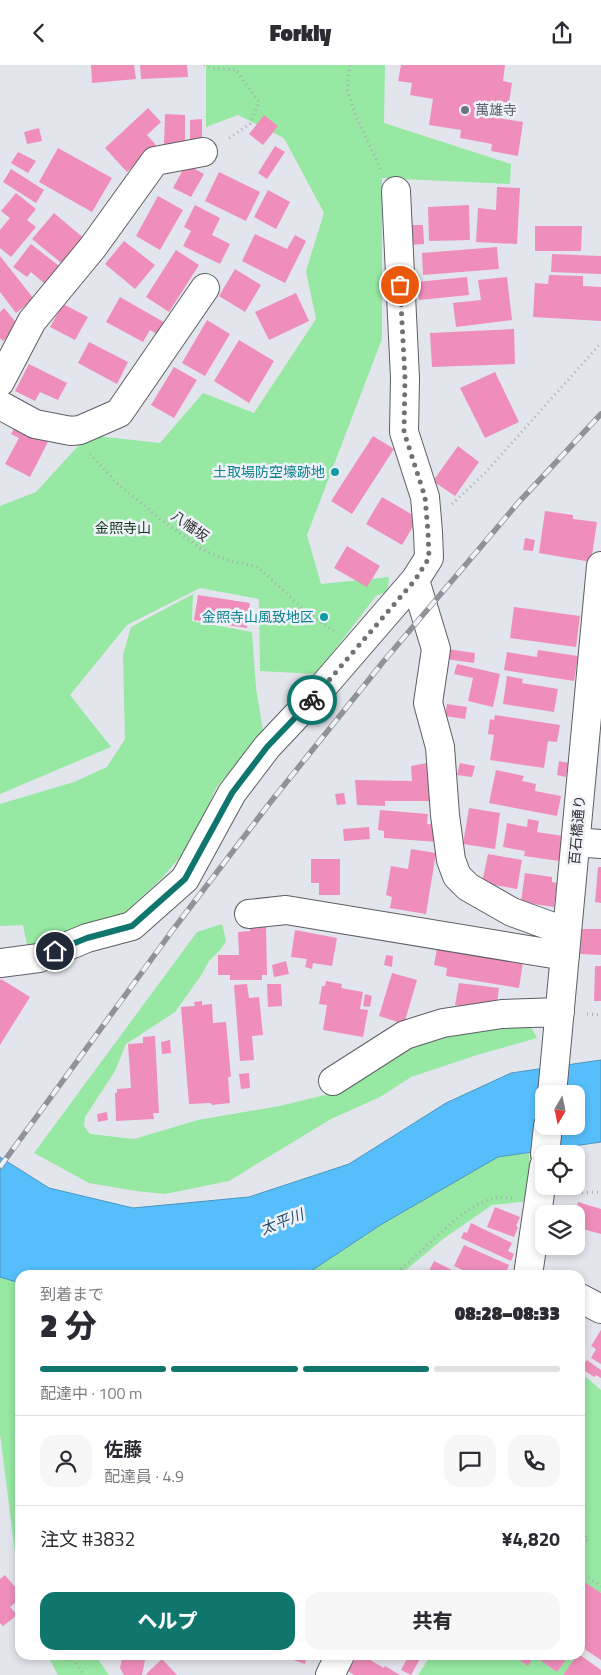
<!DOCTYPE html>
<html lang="ja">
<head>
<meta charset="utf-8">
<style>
	body { margin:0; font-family:"Titillium Web","Noto Sans JP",sans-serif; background:#f7f7f7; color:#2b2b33; height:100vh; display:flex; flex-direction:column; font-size:19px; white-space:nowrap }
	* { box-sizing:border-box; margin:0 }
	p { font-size:16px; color:#7c7c81 }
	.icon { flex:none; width:28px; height:28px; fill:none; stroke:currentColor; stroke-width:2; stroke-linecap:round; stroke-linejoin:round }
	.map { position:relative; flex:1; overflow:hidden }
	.side { position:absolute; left:15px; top:1205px; width:570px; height:390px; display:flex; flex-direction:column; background:#fff; border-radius:15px; box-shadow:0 2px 8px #0003 }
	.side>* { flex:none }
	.needle { width:32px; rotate:189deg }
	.fabs { position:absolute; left:535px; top:1020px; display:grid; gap:10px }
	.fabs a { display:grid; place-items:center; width:50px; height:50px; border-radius:10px; background:#fff; box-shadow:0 2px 8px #0003; font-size:25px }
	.pin { position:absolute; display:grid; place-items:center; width:42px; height:42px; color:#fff; margin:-21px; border:2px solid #fff; border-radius:50%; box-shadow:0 1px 5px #0007 }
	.courier { position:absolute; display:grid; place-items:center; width:50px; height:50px; margin:-25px; border:4px solid #0f766e; border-radius:50%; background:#fff; color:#222; box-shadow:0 1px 6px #0007 }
	.overview em { font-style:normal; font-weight:800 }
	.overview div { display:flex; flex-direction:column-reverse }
	.overview { display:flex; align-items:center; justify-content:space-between; height:85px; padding:0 25px }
	h1 { font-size:32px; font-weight:800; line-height:38px }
	.bar { display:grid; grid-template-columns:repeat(4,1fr); gap:8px 5px; align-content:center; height:60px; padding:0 25px }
	.bar i { height:6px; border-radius:4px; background:#e1e1e2 }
	.bar .active { background:#0f766e }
	.bar p { grid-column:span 4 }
	.line { display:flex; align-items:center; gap:12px; padding:0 25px; border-top:1px solid #e1e1e2 }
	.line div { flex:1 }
	.round { display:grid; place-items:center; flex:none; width:52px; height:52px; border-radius:15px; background:#f7f7f7 }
	.action { display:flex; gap:10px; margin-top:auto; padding:10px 25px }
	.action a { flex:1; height:58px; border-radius:15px; background:#0f766e; color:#fff; font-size:20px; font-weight:800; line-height:58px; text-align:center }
	.action a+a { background:#f7f7f7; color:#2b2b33 }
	header { display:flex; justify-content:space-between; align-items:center; height:65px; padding:0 25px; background:#fff; font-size:22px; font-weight:800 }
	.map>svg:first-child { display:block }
	.green { fill:#96e8a2 }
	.water { fill:#56bffb; stroke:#4b95c0; fill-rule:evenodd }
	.building { fill:#ef8ebb }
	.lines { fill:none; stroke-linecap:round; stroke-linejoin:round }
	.street-casing { stroke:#5d5f65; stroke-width:30 }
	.path { stroke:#abacb2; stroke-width:3; stroke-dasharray:1 4; stroke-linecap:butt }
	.street { stroke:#fff; stroke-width:28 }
	.rail-casing { stroke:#919297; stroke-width:5.5 }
	.rail { stroke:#f0f2fa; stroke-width:4; stroke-dasharray:11; stroke-linecap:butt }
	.done { stroke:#707175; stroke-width:5; stroke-dasharray:0 9 }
	.route { stroke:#0f766e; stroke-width:6 }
	.worship-dot { fill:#6b7280; stroke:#f0f2fa; stroke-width:2 }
	.culture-dot { fill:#0f9aa8; stroke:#f0f2fa; stroke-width:2 }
	.labels { text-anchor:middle; stroke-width:5; stroke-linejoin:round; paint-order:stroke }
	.worship-label { font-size:14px; fill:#5b616d; stroke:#f0f2fa; text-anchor:start }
	.culture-label { font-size:14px; fill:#0d838f; stroke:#f0f2fa; text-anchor:end }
	.street-label { font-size:14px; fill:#323235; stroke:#f0f2fa }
	.park-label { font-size:14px; fill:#123519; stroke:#f0f2fa }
	.water-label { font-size:15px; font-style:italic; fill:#254f69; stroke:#f0f2fa }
</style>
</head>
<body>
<header><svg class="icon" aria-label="back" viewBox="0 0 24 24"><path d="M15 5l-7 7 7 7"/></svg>Forkly<svg class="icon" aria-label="share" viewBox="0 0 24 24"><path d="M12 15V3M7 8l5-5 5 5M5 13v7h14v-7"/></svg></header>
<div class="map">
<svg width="601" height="1610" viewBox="0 0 601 1610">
	<rect width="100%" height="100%" fill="#e3e5ec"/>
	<path class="green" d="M206 0H385L384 58 511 99 510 119 382 113V274L307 470 321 519 389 512 388 526 376 531 316 609 260 606 259 534 200 523 127 560 70 630 111 682 0 729V441L36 427 88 370 160 378 203 328 254 348 316 254 306 206 324 148 284 73 238 50 206 62Z
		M193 529 192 556 252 567 256 623 263 666 216 723 191 779 161 814 120 852 28 884 23 860 0 861V739L74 717 107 702 125 674 123 590 131 562Z
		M222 859 226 876 221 884 209 896 202 909 175 947 126 979 115 1006 85 1052 84 1061 90 1069 134 1074 198 1055 280 1041 341 1026 415 980 452 968 527 955 537 973 477 990 411 1012 380 1032 331 1054 229 1116 165 1129 136 1126 89 1118 34 1088 197 867Z
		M529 1088 531 1136 492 1140 443 1174 400 1210H305L382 1159 498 1092Z
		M0 1212 20 1218V1514L18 1511 0 1369Z
		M580 1307 601 1325V1528L580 1514Z
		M47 1590H95L109 1610H58Z
		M431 1590H512L527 1600 534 1591 557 1607 566 1595 563 1592 564 1590H577L563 1610H418Z"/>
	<path class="water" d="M601 995V1077L498 1092 382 1159 305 1210H20V1218L0 1212V1092L49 1123 133 1143 249 1132 349 1099 446 1038 511 1008ZM544 1029H576V1061H544Z"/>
	<path class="building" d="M91 0H134L136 14 92 18Z
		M140 0H187L188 12 141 14Z
		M401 0H505L503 16 512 18 509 38 501 37 498 53 523 57 518 91 491 86 492 79 460 73 461 65 429 60 433 34 410 30 412 18 398 16Z
		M148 43 161 57 147 70 156 80 127 107 105 83Z
		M165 49 185 50V80H164Z
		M264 50 278 61 263 80 249 69Z
		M202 54V79H190V55Z
		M39 63 42 76 27 79 24 67Z
		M275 81 285 87 267 114 258 108Z
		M58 83 112 113 92 147 39 117Z
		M18 87 36 96 28 108 11 98Z
		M186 99 204 109 191 132 173 123Z
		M11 104 44 125 36 138 3 117Z
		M219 107 260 127 246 156 205 136Z
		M497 122 520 123 517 179 476 177 478 143 496 145Z
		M268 125 290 137 276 164 254 152Z
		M16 128 36 144 27 155 36 162 11 192 0 183V165L10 153 1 146Z
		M158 131 183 145 160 185 136 171Z
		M195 140 220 153 212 170 230 179 220 199 183 181 191 166 184 162Z
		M469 140 470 175 429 176 428 142Z
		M54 148 86 175 65 201 32 174Z
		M407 160H423L424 179 408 180Z
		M535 161H582L581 186H535Z
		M255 169 287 184 295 170 306 176 285 218 242 196Z
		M124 176 155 200 135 224 105 199Z
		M31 179 59 201 45 219 31 207 27 212 13 202Z
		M497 182 499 204 423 210 422 188Z
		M176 185 199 200 169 247 146 232Z
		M552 189 601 191V209L551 207Z
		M0 191 34 234 16 248 0 227Z
		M235 204 261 220 245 247 219 231Z
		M549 210 583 211V221L601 222V256L533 252 535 218 548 219Z
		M467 212 469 230 419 235 417 217Z
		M507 212 512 255 456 262 453 238 481 235 478 215Z
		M296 228 309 256 269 275 255 247Z
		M120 232 169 260 162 272 150 265 143 277 106 257Z
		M63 239 88 252 75 275 50 262Z
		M4 243 20 262 3 276 0 273V247Z
		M207 255 230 269 205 311 182 298Z
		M514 264 515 299 432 302 430 268Z
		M239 275 274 296 249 338 214 316Z
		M89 277 128 297 117 319 78 298Z
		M29 299 67 318 58 335 40 327 35 336 15 326Z
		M174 302 197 315 174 353 151 340Z
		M495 307 519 357 485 373 460 323Z
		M18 356 50 373 30 412 5 399 19 373 11 369Z
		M373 371 394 384 352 449 331 436Z
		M458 381 479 397 455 431 433 416Z
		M382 432 418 453 402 480 366 459Z
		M545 446 573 450V454L597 457 591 497 539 488Z
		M525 473 535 475 533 486 523 485Z
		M347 481 380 501 367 522 334 503Z
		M198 530 250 538 247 563 194 555Z
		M514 542 580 551 576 582 510 573Z
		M447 584 475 588 474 598 446 594Z
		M538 585 578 591 574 616 504 605 507 587 537 592Z
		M457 599 500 609 493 642 468 636 473 613 454 609Z
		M507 611 523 614 522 618 558 624 554 647 503 639Z
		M447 639 467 642 465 654 445 651Z
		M495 650 560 660 557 677 548 676 544 703 490 695 494 670 488 669 490 654 494 655Z
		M559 696 568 698 566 712 557 710Z
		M433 697 435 736H385V741L357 740 355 715 412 716 411 701Z
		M460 698 475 701 472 712 457 710Z
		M496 705 524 711 522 716 536 719 535 726 561 731 557 751 489 738Z
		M344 728 346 739 337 740 335 729Z
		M469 743 500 748 495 784 463 779Z
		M380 745 428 749 427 759 439 760 438 777 384 773V766L378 765Z
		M528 754 539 756 537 767 563 771 559 796 524 791 525 786 503 782 507 758 527 762Z
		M369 762 370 774 344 776 343 764Z
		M411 784 436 788 426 849 390 843 392 832 386 830 391 801 408 804Z
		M488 789 522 795 517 824 482 818Z
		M311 794H340V830H319V818H311Z
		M598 802H601V838L595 837Z
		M525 808 552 812V817L557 818 554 842 521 837Z
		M250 861H266L267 910H262V915H230V910H218V890H239L238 867 250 866Z
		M582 864H601V890L580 889Z
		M295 865 337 873 332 901 313 898 312 904 305 902 307 894 291 892Z
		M438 878 523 897 519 923 446 911 447 903 434 900Z
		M386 890 393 891 392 902 384 900Z
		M286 896 289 909 274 912 272 900Z
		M595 901H601V936H594Z
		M392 908 417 915 404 959 379 951Z
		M1 914 30 932 0 980V916Z
		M326 916 342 919 341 923 363 927 360 944 368 945 363 972 323 965 327 940 319 939 322 921H325Z
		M459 918 499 923 497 939 485 937 484 944 455 940Z
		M247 919 249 933 259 932 263 970 252 971 254 995 240 996 234 920Z
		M267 919H281L282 941 268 942Z
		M365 929 372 931 370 942 363 941Z
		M202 936V940L212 939 213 958 226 957 231 1012H228L230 1038 212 1040 211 1038 189 1039 181 942 195 941 194 937Z
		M155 971 159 1048H153L154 1054 116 1056 115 1028H117V1024L131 1023 128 979 143 978V972Z
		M170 975 171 988 162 989 161 977Z
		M249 1008 250 1023 241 1024 239 1009Z
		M107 1047 108 1055 98 1057 97 1049Z
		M578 1137 601 1144V1169L576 1162V1149H575Z
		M495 1142 520 1152 516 1161 518 1162 514 1172 487 1162Z
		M471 1158 512 1178 508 1186 514 1189 511 1196 461 1173 464 1167 467 1168Z
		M464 1180 509 1200 505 1210H473L454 1201Z
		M434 1196 462 1210H427Z
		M601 1265V1299L591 1293 596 1284 591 1281Z
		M587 1295 601 1305V1313L596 1310 594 1312 581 1303Z
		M5 1510 20 1528V1534L10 1542 17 1550 3 1561 0 1558V1514Z
		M580 1514 601 1528V1595L580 1581Z
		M111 1590H146L142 1610H124L120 1603 122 1593Z
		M279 1590H307L305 1599Z
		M358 1590 366 1595 367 1593 384 1603 385 1601 400 1610H354L348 1606Z
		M404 1590H422L411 1610 401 1605 408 1592Z
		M512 1590H564L563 1592 566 1595 557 1607 534 1591 528 1601Z
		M577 1590H580L601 1605V1610H563Z
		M162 1594 177 1610H147L146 1609Z"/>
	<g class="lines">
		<g class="street-casing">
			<path id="street" d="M396 126 405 313 404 367 425 432 428 467 429 493 415 515 436 584 428 638 440 682 445 750 451 795 457 811 468 822 512 847 567 867
				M0 317 32 256 93 182 155 96 203 87
				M0 340 35 359 71 366 80 365 119 348 205 223
				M576 777 601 779
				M249 849 286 845 565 891
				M0 898 39 893 87 873 132 861 185 814 232 728 267 682 314 632 415 515
				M333 1016 405 970 443 958 502 949 560 947
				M552 1029 601 501
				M545 1089 548 1061
				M528 1210 544 1101
				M580 1233 601 1244
				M330 1610 340 1590"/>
		</g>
		<path class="path" d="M204 0 212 3 236 5 259 37 250 59 226 75
			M350 0 347 24 356 51 381 105
			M90 389 116 417 159 453 203 485 227 495 258 502 302 543 336 568
			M452 439 485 408 601 278
			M587 949 601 950
			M567 1128 601 1127
			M393 1210C421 1190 463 1139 494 1133 500 1132 507 1133 513 1133
			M580 1463 588 1474 580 1487
			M580 1507 601 1521
			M70 1590 84 1610
			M501 1590 508 1594"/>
		<use href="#street" class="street"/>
		<g class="rail-casing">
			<path id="rail" d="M0 1102 172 866 269 739 383 597 518 438 601 349"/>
		</g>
		<use href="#rail" class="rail"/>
	</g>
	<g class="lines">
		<path class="done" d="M312 635 415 515 429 493 428 467 425 432 404 367 405 313 400 220"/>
		<path class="route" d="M55 886 87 873 132 861 185 814 232 728 267 682 312 635"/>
	</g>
	<circle class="worship-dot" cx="465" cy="45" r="5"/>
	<g class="culture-dot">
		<circle cx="335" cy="407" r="5"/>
		<circle cx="324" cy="552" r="5"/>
	</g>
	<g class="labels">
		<g class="worship-label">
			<text x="475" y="50">萬雄寺</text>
		</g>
		<g class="culture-label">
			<text x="325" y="412">土取場防空壕跡地</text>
			<text x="314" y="557">金照寺山風致地区</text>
		</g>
		<g class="street-label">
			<text transform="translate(190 461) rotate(35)" y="5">八幡坂</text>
			<text transform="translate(577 765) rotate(-85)" y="5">百石橋通り</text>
		</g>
		<g class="park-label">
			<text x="123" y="468">金照寺山</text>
		</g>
		<g class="water-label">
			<text transform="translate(282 1157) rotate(-21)" y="5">太平川</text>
		</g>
	</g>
</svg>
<div class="fabs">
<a><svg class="needle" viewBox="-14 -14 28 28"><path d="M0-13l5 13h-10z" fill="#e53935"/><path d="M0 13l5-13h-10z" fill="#7c7c81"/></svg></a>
<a><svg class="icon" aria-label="locate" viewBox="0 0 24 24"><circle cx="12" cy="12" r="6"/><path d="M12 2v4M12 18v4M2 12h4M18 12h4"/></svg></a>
<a><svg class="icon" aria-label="layers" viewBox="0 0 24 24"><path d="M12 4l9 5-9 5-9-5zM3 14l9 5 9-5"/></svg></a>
</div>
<div class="pin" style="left:400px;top:220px;background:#ea580c"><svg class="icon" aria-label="bag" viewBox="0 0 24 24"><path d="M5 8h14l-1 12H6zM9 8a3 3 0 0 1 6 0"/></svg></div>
<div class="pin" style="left:55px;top:886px;background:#1f2937"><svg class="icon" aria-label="home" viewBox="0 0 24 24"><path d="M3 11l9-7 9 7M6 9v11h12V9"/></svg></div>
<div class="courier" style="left:312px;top:635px"><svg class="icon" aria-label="bike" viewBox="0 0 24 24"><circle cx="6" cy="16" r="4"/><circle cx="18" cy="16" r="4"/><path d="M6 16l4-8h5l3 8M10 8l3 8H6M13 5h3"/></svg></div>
<section class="side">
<div class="overview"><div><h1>2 分</h1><p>到着まで</p></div><em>08:28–08:33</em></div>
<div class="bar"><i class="active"></i><i class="active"></i><i class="active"></i><i></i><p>配達中 · 100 m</p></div>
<div class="line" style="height:90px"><a class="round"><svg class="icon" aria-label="person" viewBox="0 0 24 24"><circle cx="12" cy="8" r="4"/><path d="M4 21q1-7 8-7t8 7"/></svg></a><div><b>佐藤</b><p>配達員 · 4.9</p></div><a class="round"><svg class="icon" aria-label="chat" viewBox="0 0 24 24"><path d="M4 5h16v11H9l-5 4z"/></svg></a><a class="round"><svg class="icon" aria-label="phone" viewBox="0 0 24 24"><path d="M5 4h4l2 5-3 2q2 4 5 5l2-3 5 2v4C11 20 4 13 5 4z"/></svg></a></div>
<div class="line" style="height:65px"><div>注文 #3832</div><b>¥4,820</b></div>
<div class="action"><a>ヘルプ</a><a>共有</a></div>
</section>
</div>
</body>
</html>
